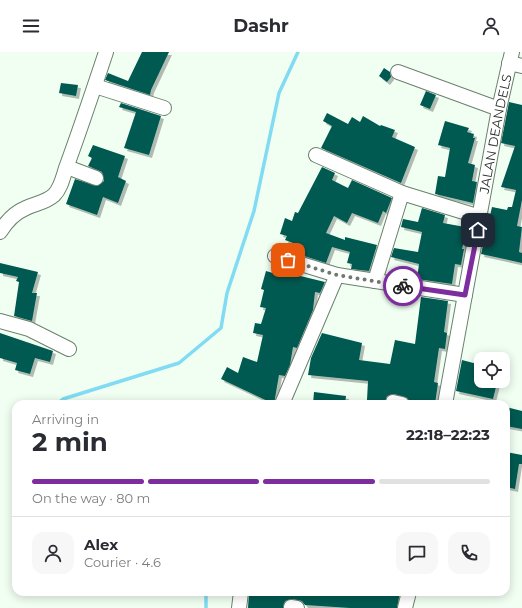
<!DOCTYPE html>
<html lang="en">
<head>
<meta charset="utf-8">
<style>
	body { margin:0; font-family:Montserrat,sans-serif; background:#f7f7f7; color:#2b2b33; height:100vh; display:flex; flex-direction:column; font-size:15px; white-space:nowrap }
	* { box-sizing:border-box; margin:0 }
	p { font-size:13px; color:#7c7c81 }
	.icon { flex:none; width:22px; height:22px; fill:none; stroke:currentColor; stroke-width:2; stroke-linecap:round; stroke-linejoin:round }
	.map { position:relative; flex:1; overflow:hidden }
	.drawer { position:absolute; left:12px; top:348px; width:498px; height:196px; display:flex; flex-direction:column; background:#fff; border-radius:12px; box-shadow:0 2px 10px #0003 }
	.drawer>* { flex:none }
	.controls { position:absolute; left:474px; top:300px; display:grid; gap:8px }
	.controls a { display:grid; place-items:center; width:36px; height:36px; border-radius:8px; background:#fff; box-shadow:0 2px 10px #0003; font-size:20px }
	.pin { position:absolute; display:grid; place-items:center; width:34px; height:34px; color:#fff; margin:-17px; border-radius:8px; box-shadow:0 2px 6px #0006 }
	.courier { position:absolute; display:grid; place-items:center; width:40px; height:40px; margin:-20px; border:3px solid #7d2d9e; border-radius:50%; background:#fff; color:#222; box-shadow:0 1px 5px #0007 }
	.headline em { font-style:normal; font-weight:700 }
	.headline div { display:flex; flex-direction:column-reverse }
	.headline { display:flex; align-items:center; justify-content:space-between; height:68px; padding:0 20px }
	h1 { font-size:26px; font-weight:700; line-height:30px }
	.bar { display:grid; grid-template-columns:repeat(4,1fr); gap:6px 4px; align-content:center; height:48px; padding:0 20px }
	.bar i { height:5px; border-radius:3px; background:#e1e1e2 }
	.bar .active { background:#7d2d9e }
	.bar p { grid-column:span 4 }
	.line { display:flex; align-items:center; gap:10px; padding:0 20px; border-top:1px solid #e1e1e2 }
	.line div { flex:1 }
	.round { display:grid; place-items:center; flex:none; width:42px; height:42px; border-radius:12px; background:#f7f7f7 }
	header { display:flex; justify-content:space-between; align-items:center; height:52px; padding:0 20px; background:#fff; font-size:18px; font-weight:700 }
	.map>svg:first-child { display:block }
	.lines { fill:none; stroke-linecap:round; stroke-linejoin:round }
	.stream { stroke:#81dbf2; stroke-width:3.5 }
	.building { fill:#045a51; filter:url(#shadow) }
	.minor-casing { stroke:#6b806e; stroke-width:16 }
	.minor { stroke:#fff; stroke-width:14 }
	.done { stroke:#6e7970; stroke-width:4; stroke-dasharray:0 7.2 }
	.route { stroke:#7d2d9e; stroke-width:5 }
	.labels { text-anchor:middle; stroke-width:4; stroke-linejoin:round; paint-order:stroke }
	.street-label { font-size:13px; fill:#283129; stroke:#f1fff3 }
</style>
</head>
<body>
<header><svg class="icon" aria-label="menu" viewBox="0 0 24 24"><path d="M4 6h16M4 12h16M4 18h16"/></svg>Dashr<svg class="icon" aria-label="person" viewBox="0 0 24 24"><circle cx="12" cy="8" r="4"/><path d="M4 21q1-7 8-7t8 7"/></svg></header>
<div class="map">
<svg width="522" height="556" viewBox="0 0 522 556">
	<defs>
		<filter id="shadow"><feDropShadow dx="3" dy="3" stdDeviation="0" flood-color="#0004"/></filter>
	</defs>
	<rect width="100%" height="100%" fill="#f1fff3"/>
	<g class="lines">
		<path class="stream" d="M57 352 63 347 179 311 221 276 227 241 254 159 279 41 298 0
			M206 540V556"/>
	</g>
	<path class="building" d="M142 0H169L151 38 150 43 105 28 108 21 128 29Z
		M384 16 390 20 391 25 387 30 379 24Z
		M61 31 78 33 76 44 59 41Z
		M426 39 436 43 430 57 420 53Z
		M509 50 522 53V148L517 174 522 175 519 200 522 201V211L481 202 492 155 507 158 508 155H512L516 138 501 135 515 94 501 91Z
		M121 51 161 64 149 103 124 96 136 60 119 55Z
		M327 61 348 72 352 65 360 70 363 64 380 74 381 73 395 78 392 85 415 95 401 131 321 96 332 74 323 69Z
		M445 69 469 76 467 80 474 82 473 86H475L468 111 475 113 472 129 477 130 473 151 435 142 438 124 445 125 450 96 438 93Z
		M93 93 125 104 118 125 126 129 118 151 103 145 97 163 66 152 75 127 97 134 104 129 102 120 88 114 92 106 88 104Z
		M322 115 335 121 332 128 348 136 352 128 392 146 386 161 383 159 378 171 352 161 347 171 334 164 326 181 345 188V185L377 193 369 219 351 217 352 212 347 211 350 200 332 195 326 211 298 202 301 194 285 188 287 184 280 182 285 166 292 169 295 160 298 161Z
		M422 156 445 163 443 171 465 175 462 189H464L462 197H464L461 213 455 212 452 232 417 227 419 212 391 205 394 196 418 200 422 180 401 175 403 167 418 170Z
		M0 211 38 220 32 241H37L32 269 14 264 19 230 16 229 18 225 0 221Z
		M266 219 283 224 284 220 325 230 320 241 315 240 313 258 297 296 293 295 290 313 285 324 279 323 274 352 221 327 227 315 238 321 243 305 257 310 263 283 253 281 255 271 261 272 266 256 260 255 264 238 261 237Z
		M421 245 448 249 444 280 447 281 445 297 439 296 434 330 438 331 435 352 411 349 410 351 407 346 394 342 387 344 385 352H379V349L367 348 368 329 308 323 311 306 322 281 362 291 359 308 390 312 395 288 415 292Z
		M0 281 53 299 50 310 35 306 30 322 15 318 17 311 0 306Z
		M462 308 481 313V329L497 331 493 347 456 339Z
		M314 340 346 344 345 352H313Z
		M506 355 522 359V377L506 374Z
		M506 400 522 403V412H519L515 437 506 435Z
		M249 540H400L397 556H350L305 553 302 549 292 547 285 549 283 556H248Z"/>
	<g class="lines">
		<g class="minor-casing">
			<g id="minor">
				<path d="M509 11 522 14"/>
				<path d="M398 20 499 57"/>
				<path d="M95 34 164 56"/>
				<path d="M316 103 402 141 480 165"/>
				<path d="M67 115 96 126"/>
				<path d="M0 180C6 170 14 161 26 156 36 151 45 151 54 143 61 136 63 125 66 116 80 78 93 39 106 0"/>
				<path d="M275 204 337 223 465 243"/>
				<path d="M375 229 402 141"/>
				<path d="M0 269 29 277 69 297"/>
				<path d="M393 350 402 352"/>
				<path d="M282 352 337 223"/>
				<path id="s1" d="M445 352 499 57 512 0"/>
				<path d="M291 555 297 556"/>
				<path d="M239 556 241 540"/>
				<path d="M405 556 409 540"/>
			</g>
		</g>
		<use href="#minor" class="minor"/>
	</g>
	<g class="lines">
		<path class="done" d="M288 208 337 223 403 234"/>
		<path class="route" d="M403 234 465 243 478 178"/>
	</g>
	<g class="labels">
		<g class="street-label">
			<text dy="5" stroke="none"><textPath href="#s1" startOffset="275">JALAN DEANDELS</textPath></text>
		</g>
	</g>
</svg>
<div class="controls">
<a><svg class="icon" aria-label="locate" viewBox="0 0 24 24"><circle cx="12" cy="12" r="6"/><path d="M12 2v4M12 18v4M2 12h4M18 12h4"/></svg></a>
</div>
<div class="pin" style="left:288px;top:208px;background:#ea580c"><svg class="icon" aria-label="bag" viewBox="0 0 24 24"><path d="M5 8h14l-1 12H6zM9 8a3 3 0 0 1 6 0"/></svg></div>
<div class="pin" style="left:478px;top:178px;background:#1f2937"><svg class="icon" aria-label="home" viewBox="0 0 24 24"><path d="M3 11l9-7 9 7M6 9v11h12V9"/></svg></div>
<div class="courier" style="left:403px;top:234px"><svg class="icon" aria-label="bike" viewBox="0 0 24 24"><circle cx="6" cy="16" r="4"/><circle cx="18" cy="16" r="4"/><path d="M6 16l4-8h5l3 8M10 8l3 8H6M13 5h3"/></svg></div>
<section class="drawer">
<div class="headline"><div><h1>2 min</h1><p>Arriving in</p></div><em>22:18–22:23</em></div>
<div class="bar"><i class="active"></i><i class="active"></i><i class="active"></i><i></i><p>On the way · 80 m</p></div>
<div class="line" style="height:72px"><a class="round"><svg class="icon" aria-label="person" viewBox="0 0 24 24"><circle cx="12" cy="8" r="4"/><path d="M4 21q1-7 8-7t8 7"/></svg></a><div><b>Alex</b><p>Courier · 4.6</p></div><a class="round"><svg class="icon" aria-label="chat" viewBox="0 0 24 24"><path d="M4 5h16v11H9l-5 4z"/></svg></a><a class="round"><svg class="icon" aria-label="phone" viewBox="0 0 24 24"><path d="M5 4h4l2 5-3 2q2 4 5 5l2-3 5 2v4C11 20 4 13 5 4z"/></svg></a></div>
</section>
</div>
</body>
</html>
